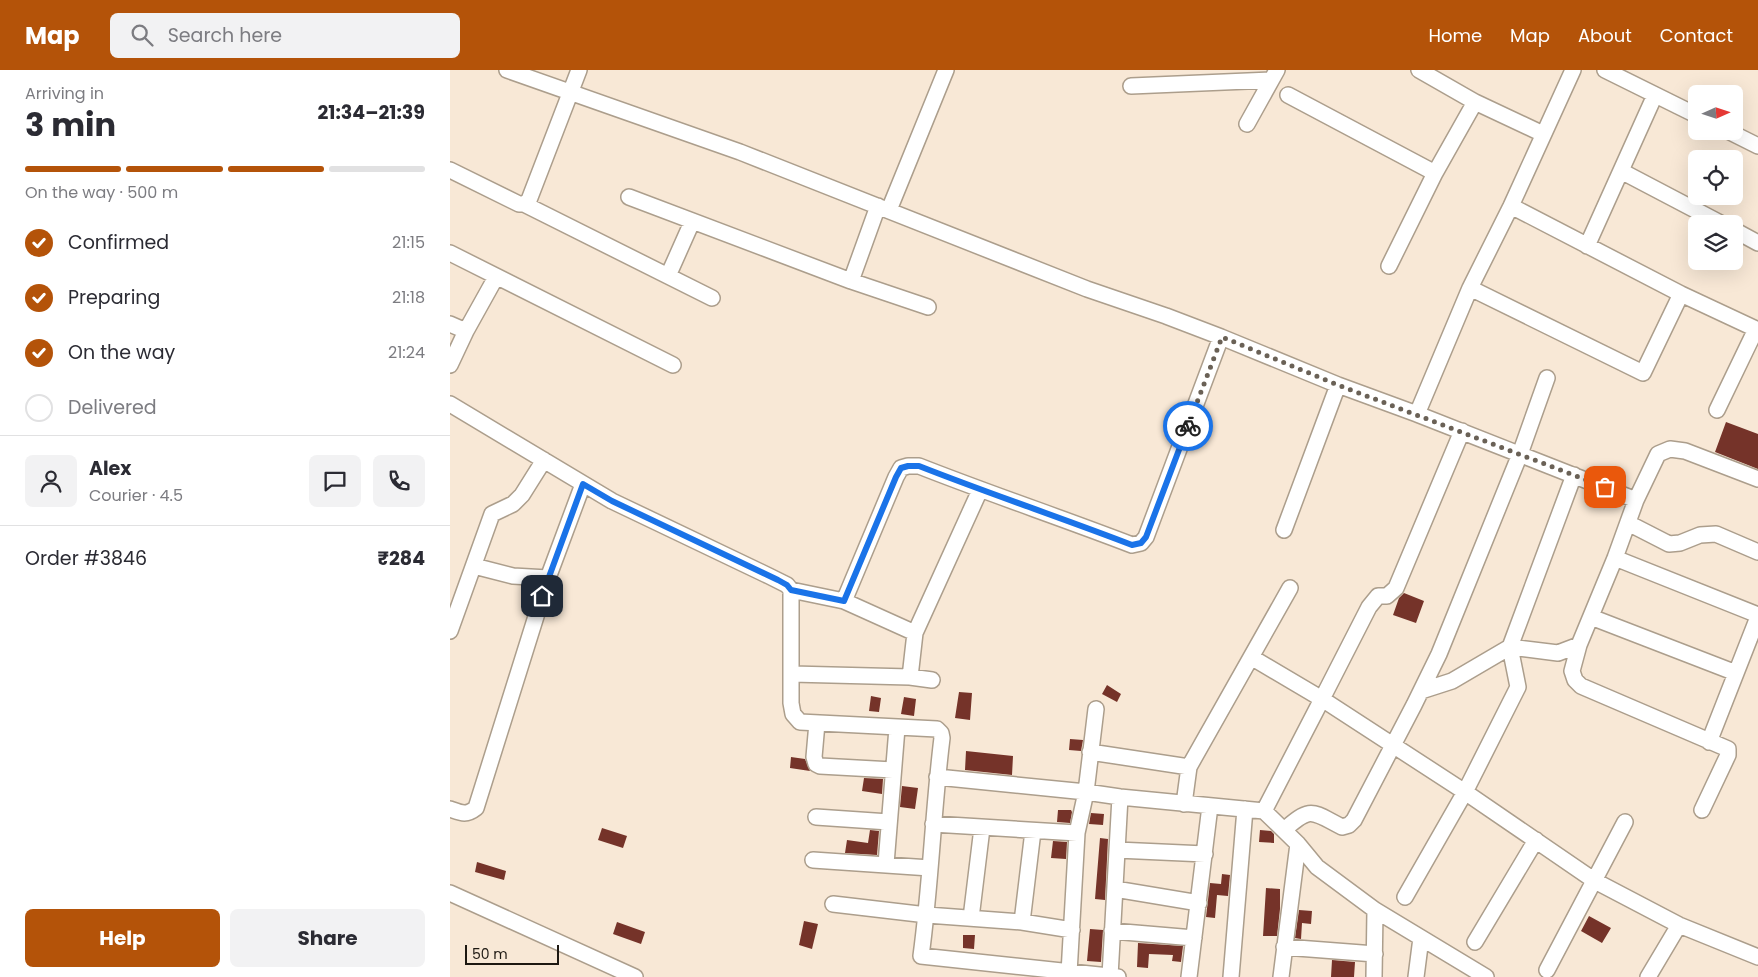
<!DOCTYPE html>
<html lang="en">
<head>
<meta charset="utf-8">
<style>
	body { margin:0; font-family:Poppins,sans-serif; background:#f2f2f3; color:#2b2b33; height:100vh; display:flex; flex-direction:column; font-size:19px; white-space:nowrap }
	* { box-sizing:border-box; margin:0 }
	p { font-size:16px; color:#7c7c81 }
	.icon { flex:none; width:28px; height:28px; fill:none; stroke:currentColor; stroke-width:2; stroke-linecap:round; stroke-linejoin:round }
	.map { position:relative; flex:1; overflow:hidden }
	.panel { display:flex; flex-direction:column; background:#fff; width:450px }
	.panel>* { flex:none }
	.needle { width:32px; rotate:87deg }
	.buttons { position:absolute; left:1238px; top:15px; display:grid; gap:10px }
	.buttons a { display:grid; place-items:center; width:55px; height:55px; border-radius:8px; background:#fff; box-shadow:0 5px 20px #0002; font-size:25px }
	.scale { position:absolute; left:15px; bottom:12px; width:94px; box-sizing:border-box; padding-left:5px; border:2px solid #1d1811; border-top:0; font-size:14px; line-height:18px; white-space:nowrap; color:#1d1811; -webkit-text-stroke:4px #f8e8d6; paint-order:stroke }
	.pin { position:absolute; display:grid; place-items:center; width:42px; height:42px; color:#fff; margin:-21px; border-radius:10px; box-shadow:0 2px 8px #0006 }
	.courier { position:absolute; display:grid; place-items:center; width:50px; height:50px; margin:-25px; border:4px solid #1a73e8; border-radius:50%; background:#fff; color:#222; box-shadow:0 1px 6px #0007 }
	.overview em { font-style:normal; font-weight:700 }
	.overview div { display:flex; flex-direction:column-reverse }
	.overview { display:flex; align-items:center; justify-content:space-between; height:85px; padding:0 25px }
	h1 { font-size:32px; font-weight:700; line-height:38px }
	.bar { display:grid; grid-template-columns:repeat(4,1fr); gap:8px 5px; align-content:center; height:60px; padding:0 25px }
	.bar i { height:6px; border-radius:4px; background:#e1e1e2 }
	.bar .current { background:#b45309 }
	.bar p { grid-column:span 4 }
	.line { display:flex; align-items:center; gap:12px; padding:0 25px; border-top:1px solid #e1e1e2 }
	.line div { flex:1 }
	.round { display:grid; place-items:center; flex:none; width:52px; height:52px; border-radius:8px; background:#f2f2f3 }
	ol { padding:0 25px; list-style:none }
	li { display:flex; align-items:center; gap:15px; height:55px }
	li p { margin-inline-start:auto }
	li .icon { padding:5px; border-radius:50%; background:#b45309; color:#fff; stroke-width:4 }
	li:last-child { color:#7c7c81 }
	li i { width:28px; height:28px; border:2px solid #e1e1e2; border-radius:50% }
	.button { display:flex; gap:10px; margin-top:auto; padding:10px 25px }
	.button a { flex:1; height:58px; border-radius:8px; background:#b45309; color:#fff; font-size:20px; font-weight:700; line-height:58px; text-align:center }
	.button a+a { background:#f2f2f3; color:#2b2b33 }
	header { display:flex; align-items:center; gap:30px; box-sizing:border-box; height:70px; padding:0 25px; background:#b45309; color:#fff }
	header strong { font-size:24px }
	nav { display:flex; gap:28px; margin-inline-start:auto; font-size:18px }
	.search { width:350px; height:45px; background:#f2f2f3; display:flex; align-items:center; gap:12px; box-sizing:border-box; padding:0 18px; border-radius:8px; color:#7c7c81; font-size:19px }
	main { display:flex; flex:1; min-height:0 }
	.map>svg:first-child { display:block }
	.building { fill:#753329 }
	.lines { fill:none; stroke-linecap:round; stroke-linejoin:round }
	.minor-casing { stroke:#ac9e8c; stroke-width:18 }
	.minor { stroke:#fff; stroke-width:15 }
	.done { stroke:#6a6156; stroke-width:5; stroke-dasharray:0 9 }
	.route { stroke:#1a73e8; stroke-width:6 }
</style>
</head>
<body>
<header>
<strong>Map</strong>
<div class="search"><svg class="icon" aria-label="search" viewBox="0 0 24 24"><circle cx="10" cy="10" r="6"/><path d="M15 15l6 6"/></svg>Search here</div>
<nav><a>Home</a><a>Map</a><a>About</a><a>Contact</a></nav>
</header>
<main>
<section class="panel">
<div class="overview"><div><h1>3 min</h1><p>Arriving in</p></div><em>21:34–21:39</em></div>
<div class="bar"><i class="current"></i><i class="current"></i><i class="current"></i><i></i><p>On the way · 500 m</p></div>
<ol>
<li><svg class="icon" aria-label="check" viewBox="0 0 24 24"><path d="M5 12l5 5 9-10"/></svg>Confirmed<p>21:15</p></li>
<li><svg class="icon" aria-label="check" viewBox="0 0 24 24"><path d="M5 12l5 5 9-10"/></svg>Preparing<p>21:18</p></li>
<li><svg class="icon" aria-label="check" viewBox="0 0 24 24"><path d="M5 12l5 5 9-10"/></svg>On the way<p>21:24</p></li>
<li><i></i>Delivered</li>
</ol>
<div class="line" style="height:90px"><a class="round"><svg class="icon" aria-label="person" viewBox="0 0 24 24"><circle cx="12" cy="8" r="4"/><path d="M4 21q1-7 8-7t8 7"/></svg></a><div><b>Alex</b><p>Courier · 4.5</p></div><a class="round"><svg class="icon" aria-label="chat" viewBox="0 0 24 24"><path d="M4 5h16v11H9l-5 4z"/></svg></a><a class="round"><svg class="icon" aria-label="phone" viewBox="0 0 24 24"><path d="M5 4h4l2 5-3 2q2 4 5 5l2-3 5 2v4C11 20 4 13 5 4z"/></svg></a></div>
<div class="line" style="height:65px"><div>Order #3846</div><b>₹284</b></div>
<div class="button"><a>Help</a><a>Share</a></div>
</section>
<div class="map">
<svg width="1308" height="907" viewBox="0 0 1308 907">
	<rect width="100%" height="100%" fill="#f8e8d6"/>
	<path class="building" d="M1276 352 1308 364V399L1265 382Z
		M954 523 974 531 966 553 943 545 949 528Z
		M657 615 671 624 667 632 652 624Z
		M509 622 522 623 520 650 505 648Z
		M421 626 431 628 429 642 419 641Z
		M454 627 466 629 464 646 451 644Z
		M620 669 633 670 631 681 619 680Z
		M516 681 563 686 562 705 515 700Z
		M341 687 355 689 360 701 340 698Z
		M414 708 433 709 432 724 412 721Z
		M452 716 468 718 465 739 450 737Z
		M608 740H621L622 742 620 753 607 752Z
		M641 743 654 744 653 755 639 754Z
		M152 758 177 766 173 778 148 770Z
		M420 760 429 761 427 785 395 783 397 770 418 773Z
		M810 760 821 761 824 764V773L809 772Z
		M650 768 658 769 655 830 645 829Z
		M603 771 617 772 616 789 601 788Z
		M27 792 56 801 54 810 25 802Z
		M772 804 780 805 778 826 767 825 765 848 756 847 760 813 771 814Z
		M816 818 830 819V839L827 866H813Z
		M849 840 862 841 861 854 852 853 851 869 845 868Z
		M1139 846 1161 858 1152 873 1131 861Z
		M354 851 368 854 362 879 349 875Z
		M167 852 195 862 191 874 163 864Z
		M640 859 653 860 651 892 637 891Z
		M513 865H525L524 879 513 878Z
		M688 873 733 876 731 892 722 891 723 885 699 884 698 898 687 897Z
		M882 890 905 892 904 907H881Z"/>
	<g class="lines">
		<g class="minor-casing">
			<path id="minor" d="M57 0 290 82 637 219 716 246 771 267 888 315 967 344 1186 430 1208 384 1220 379 1235 381 1308 409
				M969 0 1025 32 1093 64
				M1155 0 1246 45
				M681 16 821 10
				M838 25 985 103
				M797 54 827 0
				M1278 61 1308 76
				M0 100 69 134H74L79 130 129 0
				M1171 101 1272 154
				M179 127 401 211 478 237
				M74 134 262 228
				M1061 136 1231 224 1308 260
				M439 140 496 0
				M1284 160 1308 173
				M1137 176 1205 25
				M0 183 223 295
				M939 196 985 103 1025 32
				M218 206 242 152
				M401 211 428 136
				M1020 218 1193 303 1231 224
				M0 254 16 261 46 207
				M0 295 16 261
				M0 334 162 431 319 506 337 515 341 520 394 531 446 407 451 398 458 396H469C540 424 612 448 682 475L691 473 696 467 771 267
				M1267 340 1306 259
				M967 344 1020 218 1061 136 1123 0
				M1186 430 1165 488 1129 575 1122 601 1125 610 1131 616 1278 679V685L1252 740
				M1178 453 1219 474 1230 473 1250 465 1266 464 1308 482
				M834 460 888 315
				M1165 488 1308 545
				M98 508 133 414
				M341 520V633L343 644 350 652 487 659 491 663 492 668C483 740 481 813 471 886L668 907
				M394 531 465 563
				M1141 547 1286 603
				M0 561 42 444 63 434 72 425 94 390
				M801 587 872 629 919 537 928 526H937L946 518 1012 361
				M342 604 460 607 482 610
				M460 607 465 563 530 420
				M971 621 1002 611 1060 577 1108 583 1129 575
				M367 653 364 687 366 694 370 696 443 700
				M1259 672 1308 547
				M640 682 739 697
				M487 707 636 722 670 727 814 741 848 774 867 797 925 840 1036 907
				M734 734 739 697 840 518
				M0 739C11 743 16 746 26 738L98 508 63 506 24 496
				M814 741 872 629 1015 722 1145 811 1229 855 1308 887
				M366 747 439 752
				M483 754 627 763
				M834 760C862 735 862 742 892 757L899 755 904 750 964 635 989 584 1070 384 1097 308
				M667 780 755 784
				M363 790 480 798
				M436 794 447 658
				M665 819 749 833
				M0 823 185 907
				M955 827 1015 722 1068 617 1060 577 1124 405
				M383 834 477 845 572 852 622 860
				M521 848 532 758
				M572 852 583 761
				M662 861 744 868
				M1025 872 1086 770
				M834 877 925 884
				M1097 900 1175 752
				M619 903 627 763 636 722 646 639
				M660 906 670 727
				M739 907 760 736
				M781 907 795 739
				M831 907 848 774
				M924 907 925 840
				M966 907 971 868
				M1198 907 1229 855"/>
		</g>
		<use href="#minor" class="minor"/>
	</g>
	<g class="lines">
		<path class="done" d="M738 356 772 267 888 315 1155 417"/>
		<path class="route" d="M92 526 133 414 162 431 328 510 337 515 341 520 394 531 446 407 451 398 458 396H469C540 424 612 448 682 475L691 473 696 467 738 356"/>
	</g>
</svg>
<div class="buttons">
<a><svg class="needle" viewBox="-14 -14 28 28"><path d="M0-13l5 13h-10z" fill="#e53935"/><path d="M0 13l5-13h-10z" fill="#7c7c81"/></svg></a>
<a><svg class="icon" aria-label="locate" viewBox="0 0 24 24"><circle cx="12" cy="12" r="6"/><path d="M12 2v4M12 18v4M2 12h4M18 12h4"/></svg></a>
<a><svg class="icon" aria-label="layers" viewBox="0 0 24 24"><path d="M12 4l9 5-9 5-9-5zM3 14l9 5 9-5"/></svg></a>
</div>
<div class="scale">50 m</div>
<div class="pin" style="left:1155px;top:417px;background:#ea580c"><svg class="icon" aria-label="bag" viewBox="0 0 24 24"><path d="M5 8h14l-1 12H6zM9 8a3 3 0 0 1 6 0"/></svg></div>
<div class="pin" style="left:92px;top:526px;background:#1f2937"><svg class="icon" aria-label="home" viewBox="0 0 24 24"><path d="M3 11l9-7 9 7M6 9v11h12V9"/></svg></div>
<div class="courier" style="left:738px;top:356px"><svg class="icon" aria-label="bike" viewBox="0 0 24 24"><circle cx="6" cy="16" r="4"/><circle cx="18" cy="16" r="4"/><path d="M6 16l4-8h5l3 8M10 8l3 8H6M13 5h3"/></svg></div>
</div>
</main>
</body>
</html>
